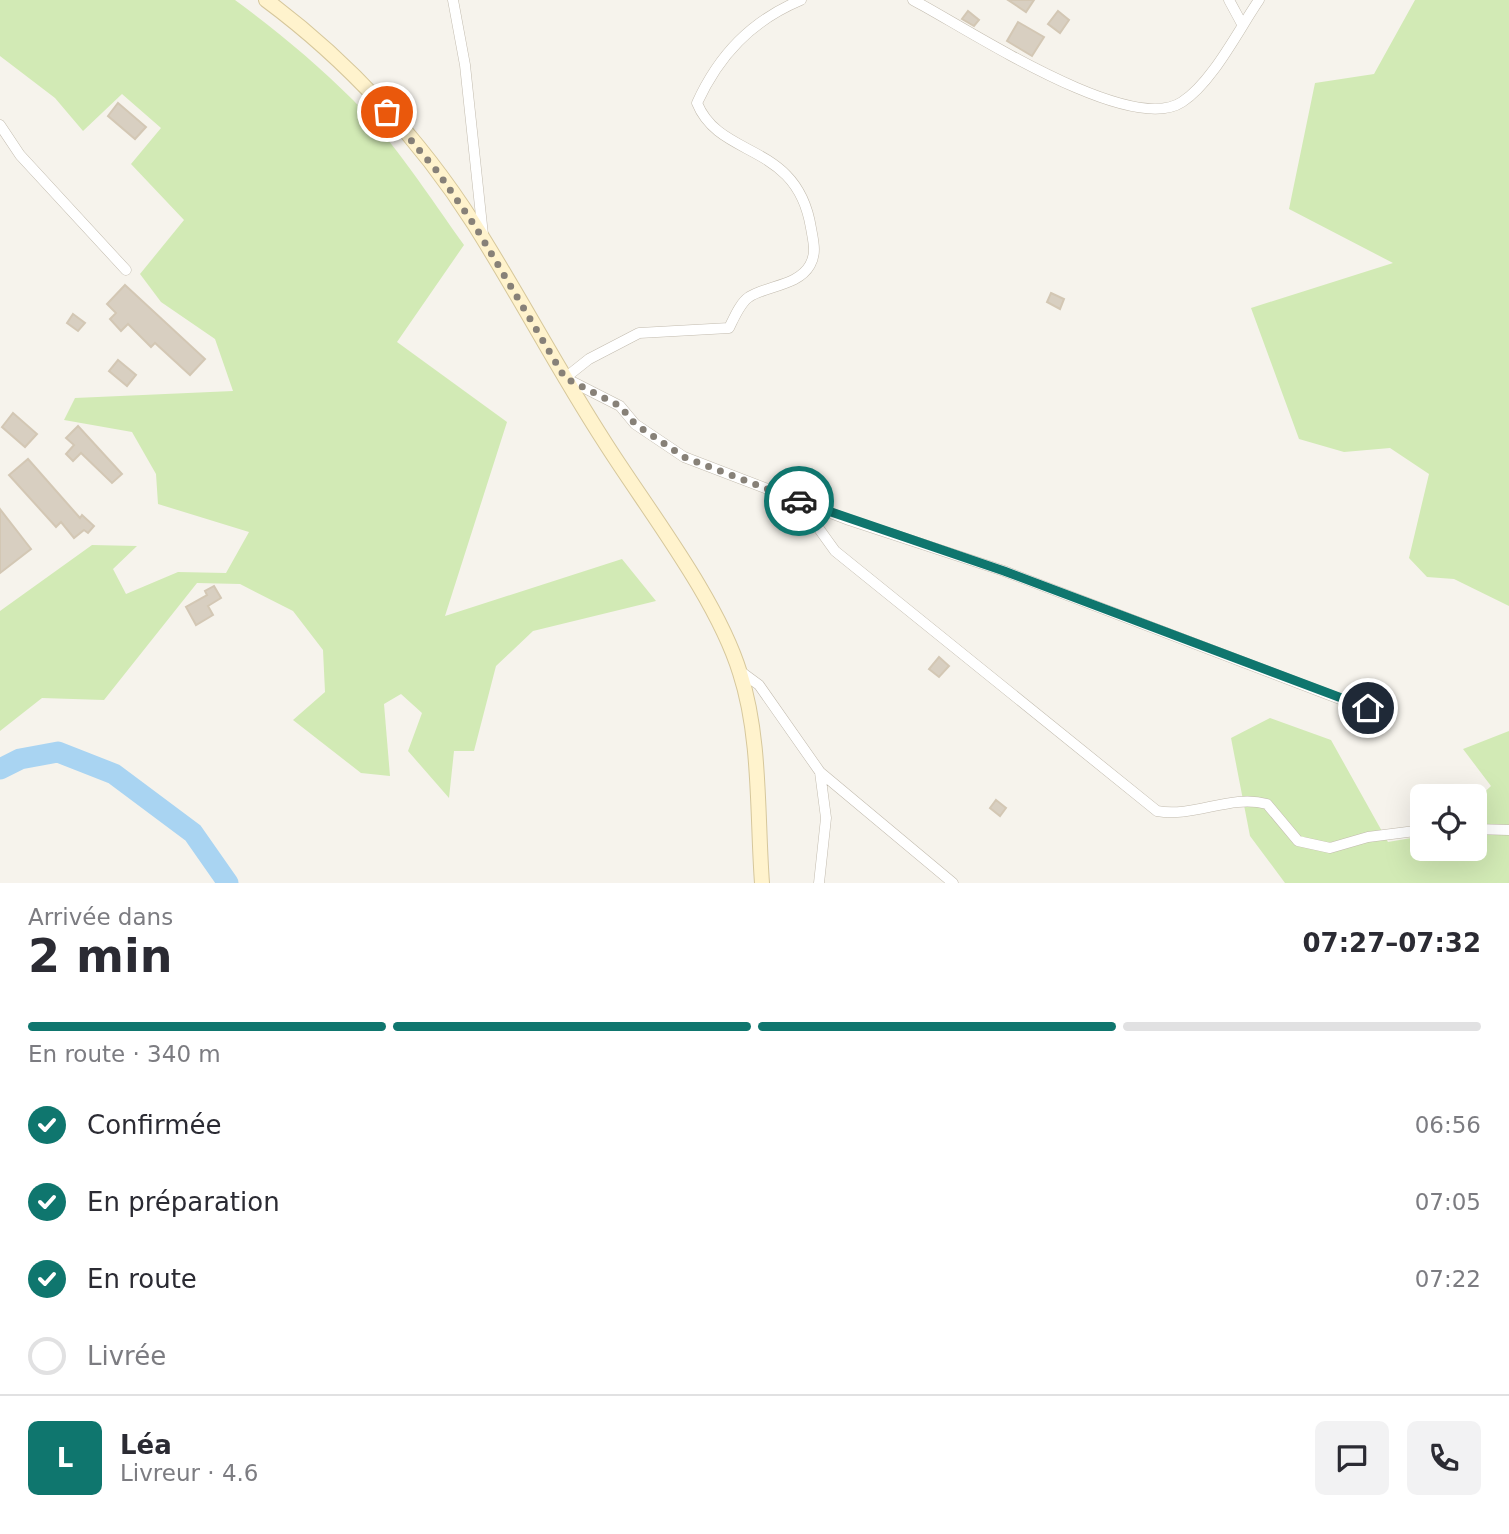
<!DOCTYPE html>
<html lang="fr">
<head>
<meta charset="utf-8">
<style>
	body { margin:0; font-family:"DejaVu Sans",sans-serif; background:#f2f2f3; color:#2b2b33; height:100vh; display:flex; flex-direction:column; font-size:26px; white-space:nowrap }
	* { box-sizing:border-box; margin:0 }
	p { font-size:23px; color:#7c7c81 }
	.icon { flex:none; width:38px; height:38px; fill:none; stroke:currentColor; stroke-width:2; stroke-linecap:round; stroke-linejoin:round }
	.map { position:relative; height:883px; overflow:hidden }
	.sheet { display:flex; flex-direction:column; background:#fff; flex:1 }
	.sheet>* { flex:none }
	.buttons { position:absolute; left:1410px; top:784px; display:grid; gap:14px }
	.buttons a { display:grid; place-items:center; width:77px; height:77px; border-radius:10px; background:#fff; box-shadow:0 7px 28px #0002; font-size:35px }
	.pin { position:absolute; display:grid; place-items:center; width:60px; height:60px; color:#fff; margin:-30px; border:4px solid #fff; border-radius:50%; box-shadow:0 2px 7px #0007 }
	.courier { position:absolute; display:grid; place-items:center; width:70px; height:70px; margin:-35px; border:5px solid #0f766e; border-radius:50%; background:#fff; color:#222; box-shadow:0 2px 9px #0007 }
	.head em { font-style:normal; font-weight:700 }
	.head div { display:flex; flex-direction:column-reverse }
	.head { display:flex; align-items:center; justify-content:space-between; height:119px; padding:0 28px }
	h1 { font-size:46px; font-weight:700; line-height:52px }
	.bar { display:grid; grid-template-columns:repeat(4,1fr); gap:10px 7px; align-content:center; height:84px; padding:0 28px }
	.bar i { height:9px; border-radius:5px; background:#e1e1e2 }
	.bar .on { background:#0f766e }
	.bar p { grid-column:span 4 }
	.line { display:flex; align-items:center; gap:18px; padding:0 28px; border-top:2px solid #e1e1e2 }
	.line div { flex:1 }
	.round { display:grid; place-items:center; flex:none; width:74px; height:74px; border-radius:10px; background:#f2f2f3 }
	ol { padding:0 28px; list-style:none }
	li { display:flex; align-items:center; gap:21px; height:77px }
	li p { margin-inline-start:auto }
	li .icon { padding:7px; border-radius:50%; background:#0f766e; color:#fff; stroke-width:4 }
	li:last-child { color:#7c7c81 }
	li i { width:38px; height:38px; border:4px solid #e1e1e2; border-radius:50% }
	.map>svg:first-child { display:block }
	.green { fill:#d2eab5 }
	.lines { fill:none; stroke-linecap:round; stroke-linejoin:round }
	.river { stroke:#a9d4f2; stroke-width:21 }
	.building { fill:#d8cfc1; stroke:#d3c7b4; stroke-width:2 }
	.minor-casing { stroke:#c2bbae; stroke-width:11 }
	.secondary-casing { stroke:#d6c79b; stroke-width:16 }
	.minor { stroke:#fff; stroke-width:10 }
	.secondary { stroke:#fff3cd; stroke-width:14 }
	.done { stroke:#878178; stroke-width:7; stroke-dasharray:0 12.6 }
	.route { stroke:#0f766e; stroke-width:9 }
</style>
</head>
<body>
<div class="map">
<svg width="1509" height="883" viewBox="0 0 1509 883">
	<rect width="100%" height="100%" fill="#f6f3ec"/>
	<path class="green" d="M0 0H235C276 30 317 64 353 100 395 143 429 196 464 245L397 342 507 422 445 616 622 559 656 601 533 631 496 666 474 751H454L449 798 408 751 422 713 401 694 384 704 390 776 361 773 293 720 325 692 323 650 293 611 240 584 197 583 104 700 42 698 0 731V611L92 545 137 546 113 569 126 594 178 572 226 573 249 532 158 504 156 474 132 432 64 420 75 398 233 391 215 339 161 302 140 274 184 220 131 164 161 128 122 94 83 131 55 98 0 56Z
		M1415 0H1509V606L1454 579 1427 577 1409 558 1429 474 1390 448 1344 452 1299 439 1251 308 1393 263 1289 209 1315 83 1374 74Z
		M1270 718 1331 740 1388 842 1423 836V849H1475V801L1491 786 1463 749 1509 731V883H1285L1250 836 1231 738Z"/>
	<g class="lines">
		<path class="river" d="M0 769 20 759 58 752 114 774 193 833 228 883"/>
	</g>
	<path class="building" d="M1008 0H1034L1026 12Z
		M968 11 979 20 974 26 962 19Z
		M1058 11 1069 20 1060 33 1048 24Z
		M1018 22 1044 37 1032 56 1007 41Z
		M118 103 146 127 135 139 108 116Z
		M125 285 205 359 190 375 155 343 151 347 128 324 121 331 110 319 116 313 107 304Z
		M1051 293 1064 299 1060 309 1047 302Z
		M73 314 85 323 78 331 67 323Z
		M118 360 136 375 127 386 109 371Z
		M13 413 37 434 25 447 2 427Z
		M78 426 122 474 112 483 81 453 73 461 66 454 74 445 66 438Z
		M28 459 80 518 82 515 94 526 88 533 84 530 74 538 61 522 56 527 9 475Z
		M0 509 31 549 0 573Z
		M214 586 221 598 208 606 213 615 196 625 186 607 207 595 205 591Z
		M939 657 949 666 939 677 929 669Z
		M996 800 1006 808 1000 816 990 808Z"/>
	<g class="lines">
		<g class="minor-casing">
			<path id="minor" d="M453 0 465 65 483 235
				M801 0C751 21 719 55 697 103 720 160 797 141 811 228 813 240 817 253 810 265 798 286 768 285 749 297 740 303 734 318 729 328L639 333 589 359 565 378 620 406 635 424 684 457 849 520 1004 571 1390 718
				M913 0C965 27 1129 137 1182 102 1212 83 1239 29 1259 0
				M1229 0 1242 24
				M0 125 20 155 126 270
				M799 501 835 551 1157 811C1194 818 1230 794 1267 804L1298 841 1330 848 1368 837 1423 830
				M740 671 759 685 820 772 826 818 819 883
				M820 772 953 883
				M1475 829 1509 830"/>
		</g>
		<g class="secondary-casing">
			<path id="secondary" d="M266 0C347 60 420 139 474 224 519 295 558 370 604 441 647 509 717 598 740 673 761 737 757 816 762 883"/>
		</g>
		<use href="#minor" class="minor"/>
		<use href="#secondary" class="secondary"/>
	</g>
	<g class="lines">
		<path class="done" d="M387 112 437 171 475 226 565 378 620 406 635 424 684 457 799 501"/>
		<path class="route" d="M799 501 1004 571 1368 708"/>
	</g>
</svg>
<div class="buttons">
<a><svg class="icon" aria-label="locate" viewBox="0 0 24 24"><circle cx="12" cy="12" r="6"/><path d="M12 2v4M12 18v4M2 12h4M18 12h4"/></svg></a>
</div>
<div class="pin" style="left:387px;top:112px;background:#ea580c"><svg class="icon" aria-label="bag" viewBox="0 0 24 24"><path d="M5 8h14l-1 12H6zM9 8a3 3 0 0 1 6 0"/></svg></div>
<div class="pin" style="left:1368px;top:708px;background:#1f2937"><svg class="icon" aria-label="home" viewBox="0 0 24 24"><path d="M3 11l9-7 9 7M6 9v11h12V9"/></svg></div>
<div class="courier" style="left:799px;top:501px"><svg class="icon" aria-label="car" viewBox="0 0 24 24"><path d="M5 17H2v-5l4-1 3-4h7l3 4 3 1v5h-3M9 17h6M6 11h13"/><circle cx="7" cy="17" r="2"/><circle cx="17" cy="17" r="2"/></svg></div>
</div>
<section class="sheet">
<div class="head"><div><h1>2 min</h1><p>Arrivée dans</p></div><em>07:27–07:32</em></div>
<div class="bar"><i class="on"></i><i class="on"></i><i class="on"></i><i></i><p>En route · 340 m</p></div>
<ol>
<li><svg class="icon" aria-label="check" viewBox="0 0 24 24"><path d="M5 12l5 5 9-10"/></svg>Confirmée<p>06:56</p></li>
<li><svg class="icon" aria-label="check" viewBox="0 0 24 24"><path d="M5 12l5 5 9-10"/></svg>En préparation<p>07:05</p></li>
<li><svg class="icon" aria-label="check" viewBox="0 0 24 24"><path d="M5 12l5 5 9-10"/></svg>En route<p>07:22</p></li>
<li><i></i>Livrée</li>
</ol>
<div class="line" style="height:126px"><b class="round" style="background:#0f766e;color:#fff">L</b><div><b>Léa</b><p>Livreur · 4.6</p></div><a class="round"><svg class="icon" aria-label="chat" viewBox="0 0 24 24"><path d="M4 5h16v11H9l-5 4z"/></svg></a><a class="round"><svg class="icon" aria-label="phone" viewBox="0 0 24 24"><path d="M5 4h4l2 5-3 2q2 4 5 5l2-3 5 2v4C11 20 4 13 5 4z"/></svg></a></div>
</section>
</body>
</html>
